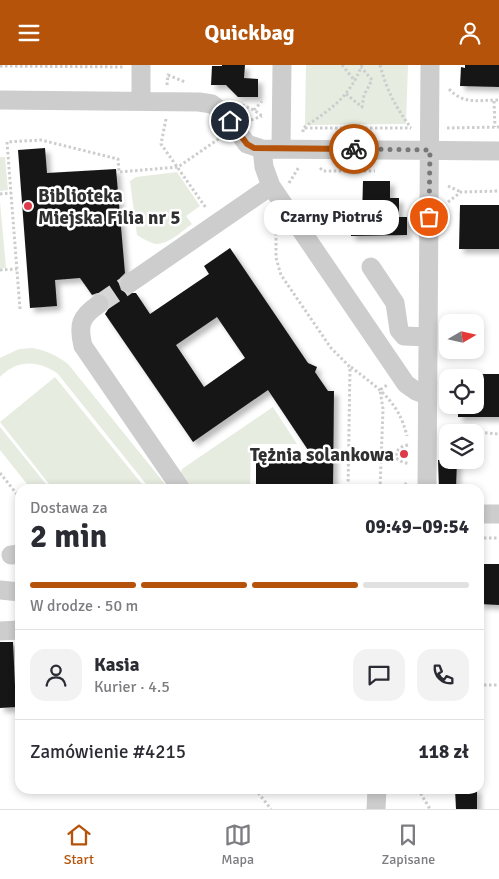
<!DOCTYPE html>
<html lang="pl">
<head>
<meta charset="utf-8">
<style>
	body { margin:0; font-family:Signika,sans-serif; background:#f2f2f3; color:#2b2b33; height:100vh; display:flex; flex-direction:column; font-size:19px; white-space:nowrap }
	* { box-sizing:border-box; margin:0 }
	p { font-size:16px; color:#7c7c81 }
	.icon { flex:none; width:28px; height:28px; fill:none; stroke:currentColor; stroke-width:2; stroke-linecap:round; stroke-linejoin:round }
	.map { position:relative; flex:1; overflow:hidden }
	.sheet { position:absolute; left:15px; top:419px; width:469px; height:310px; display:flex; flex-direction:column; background:#fff; border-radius:15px; box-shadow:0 2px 8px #0003 }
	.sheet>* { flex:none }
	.needle { width:32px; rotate:81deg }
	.tools { position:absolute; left:439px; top:249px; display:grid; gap:10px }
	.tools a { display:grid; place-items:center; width:45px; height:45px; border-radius:10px; background:#fff; box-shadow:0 2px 8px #0003; font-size:25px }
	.pin { position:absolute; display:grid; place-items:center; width:42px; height:42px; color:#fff; margin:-21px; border:2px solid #fff; border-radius:50%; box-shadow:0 1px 5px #0007 }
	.courier { position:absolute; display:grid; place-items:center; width:50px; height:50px; margin:-25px; border:4px solid #b45309; border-radius:50%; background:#fff; color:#222; box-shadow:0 1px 6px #0007 }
	.bubble { position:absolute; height:35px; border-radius:15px; background:#fff; box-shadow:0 2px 8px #0003; font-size:16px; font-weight:700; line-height:35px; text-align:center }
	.head em { font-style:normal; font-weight:700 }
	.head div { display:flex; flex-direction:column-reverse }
	.head { display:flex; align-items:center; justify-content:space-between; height:85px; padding:0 15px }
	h1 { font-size:32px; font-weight:700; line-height:38px }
	.bar { display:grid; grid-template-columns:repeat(4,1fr); gap:8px 5px; align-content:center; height:60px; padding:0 15px }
	.bar i { height:6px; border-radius:4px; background:#e1e1e2 }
	.bar .current { background:#b45309 }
	.bar p { grid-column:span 4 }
	.line { display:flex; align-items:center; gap:12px; padding:0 15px; border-top:1px solid #e1e1e2 }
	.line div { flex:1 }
	.round { display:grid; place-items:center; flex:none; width:52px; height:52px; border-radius:15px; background:#f2f2f3 }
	header { display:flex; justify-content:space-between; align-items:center; height:65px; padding:0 15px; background:#b45309; color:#fff; font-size:22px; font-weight:700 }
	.dock { display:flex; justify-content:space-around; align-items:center; height:70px; border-top:1px solid #e1e1e2; background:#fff; font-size:14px; color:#7c7c81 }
	.dock a { display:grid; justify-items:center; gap:2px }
	.dock .current { color:#b45309 }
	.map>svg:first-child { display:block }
	.green { fill:#e6ecdf }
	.building { fill:#171717; fill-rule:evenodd; filter:url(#shadow) }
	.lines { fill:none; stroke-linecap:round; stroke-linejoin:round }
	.minor-tunnel { stroke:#d6d6d6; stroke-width:19; stroke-dasharray:19 9; stroke-linecap:butt }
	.path { stroke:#cdcdcd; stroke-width:3; stroke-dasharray:2.5 2.5; stroke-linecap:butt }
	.minor { stroke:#cdcdcd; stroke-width:19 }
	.done { stroke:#787878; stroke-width:5; stroke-dasharray:0 9 }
	.route { stroke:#b45309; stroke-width:6 }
	.poi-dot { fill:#dc3c4a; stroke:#fff; stroke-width:2 }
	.labels { text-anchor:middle; stroke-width:5; stroke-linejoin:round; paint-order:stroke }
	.poi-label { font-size:19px; font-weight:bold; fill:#303030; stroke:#fff; text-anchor:start }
</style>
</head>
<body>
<header><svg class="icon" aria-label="menu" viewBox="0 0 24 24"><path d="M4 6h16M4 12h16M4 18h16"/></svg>Quickbag<svg class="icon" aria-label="person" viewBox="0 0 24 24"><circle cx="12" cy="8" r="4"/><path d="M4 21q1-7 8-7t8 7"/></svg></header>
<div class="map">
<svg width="499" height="744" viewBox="0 0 499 744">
	<defs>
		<filter id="shadow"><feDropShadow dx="4.5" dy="4.5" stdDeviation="2.5" flood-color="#0004"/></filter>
	</defs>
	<rect width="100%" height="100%" fill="#fff"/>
	<path class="green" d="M306 0H408L406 59 305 60Z
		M0 92H5L8 125 0 126Z
		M177 107 200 141 186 151 192 159C182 166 165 183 152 178 147 176 142 173 137 170L130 116 136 112Z
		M0 137 6 203H0Z
		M33 283C47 286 56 290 68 299L169 424H150L58 309C39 295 17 294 0 312V293L19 284Z
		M55 312 146 424H53L0 357Z
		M273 342 297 379H251L250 424H188L180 412 182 404Z
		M0 362 50 424H31L0 385Z"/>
	<path class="building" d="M222 0H245L244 13 258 14V32H238L226 20H211L212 1H222Z
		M465 0H499V22L460 21 461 2 465 3Z
		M45 83 47 108 116 104 125 208 120 213 119 219 121 225 126 228H136L150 249 209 209 204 201 230 183 308 298 317 302 315 307 328 326H334L333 424H256V397H316L268 325 193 377 105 249 109 243 110 238 108 233 103 229 97 228 92 230 80 213 55 215 57 241 30 243 18 85ZM217 252 245 293 204 322 176 280Z
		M363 116H390V133H399V152H407V170L351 171V157L362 152Z
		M460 140H499V184H459Z
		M459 309H499V352H458V340H475V312H459Z
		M438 395H457L456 424H439Z
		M479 499H499V540L479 539Z
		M0 577H13L16 642 0 643Z
		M455 724H477V744H456Z"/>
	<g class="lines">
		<path class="minor-tunnel" d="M99 239 130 218"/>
		<path class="path" d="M342 0 355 16
			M380 0C387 26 395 41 411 63
			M0 1 123 2
			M167 20 168 10 185 17
			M449 24C464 40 478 35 499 35
			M346 29 362 42 364 30 372 15 361 2
			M494 36 495 62
			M242 40 254 45 262 51
			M254 45 262 36
			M166 54 161 79 206 143
			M251 55 262 51
			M305 63H411
			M447 63 499 62
			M303 67V63C331 44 349 33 362 0
			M320 103 323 106H375
			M289 118 299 102
			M448 121 461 127
			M0 129 11 128
			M448 137 461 127 499 126
			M276 163V193L281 210 331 283 350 302 348 424
			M0 205 17 204
			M20 244 7 77 41 75 118 94 119 107 178 102 220 73
			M351 302C379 324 398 335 407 371
			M446 362 451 365 499 369
			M408 380C400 382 396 384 396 393L400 396 409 399
			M0 408 20 433
			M380 424 383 344 380 325 387 320
			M402 424 408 416
			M479 473H499
			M479 620H499
			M255 724 271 744
			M418 724 430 744"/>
		<path class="minor" d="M0 35 199 37 212 39 224 48 247 79 262 84 499 86
			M141 35V0
			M281 83 282 0
			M262 84 264 102 271 121 406 319 416 326 427 330
			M371 202 395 238 399 265 404 271 428 272
			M130 218 271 121
			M99 239C80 252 78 260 83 281L181 424
			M427 424 430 0
			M479 449H499
			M11 490 20 489
			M0 525 20 527
			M0 566 20 565
			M376 744 377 724"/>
	</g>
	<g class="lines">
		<path class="done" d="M354 84 430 85 429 152"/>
		<path class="route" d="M230 56 247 79 254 83 354 84"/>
	</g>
	<g class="poi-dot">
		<circle cx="28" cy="141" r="5"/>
		<circle cx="404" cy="389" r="5"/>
	</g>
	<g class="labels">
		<g class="poi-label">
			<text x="38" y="137">Biblioteka<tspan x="38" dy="22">Miejska Filia nr 5</tspan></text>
			<text x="394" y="396" text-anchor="end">Tężnia solankowa</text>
		</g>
	</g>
</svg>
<div class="tools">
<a><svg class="needle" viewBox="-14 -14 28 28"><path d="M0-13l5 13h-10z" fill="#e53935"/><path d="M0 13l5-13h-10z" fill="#7c7c81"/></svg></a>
<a><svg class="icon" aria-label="locate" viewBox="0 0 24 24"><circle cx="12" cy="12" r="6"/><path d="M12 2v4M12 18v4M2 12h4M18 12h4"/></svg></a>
<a><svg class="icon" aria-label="layers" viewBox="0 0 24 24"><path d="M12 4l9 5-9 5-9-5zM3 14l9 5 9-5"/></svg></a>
</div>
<div class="pin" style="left:429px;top:152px;background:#ea580c"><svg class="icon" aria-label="bag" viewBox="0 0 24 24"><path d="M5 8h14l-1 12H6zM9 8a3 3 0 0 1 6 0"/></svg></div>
<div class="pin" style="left:230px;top:56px;background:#1f2937"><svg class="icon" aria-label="home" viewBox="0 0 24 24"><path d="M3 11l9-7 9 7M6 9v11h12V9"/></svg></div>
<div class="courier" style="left:354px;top:84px"><svg class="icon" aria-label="bike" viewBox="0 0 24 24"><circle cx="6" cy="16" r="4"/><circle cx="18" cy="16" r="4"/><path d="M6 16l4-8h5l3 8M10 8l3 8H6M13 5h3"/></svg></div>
<div class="bubble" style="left:264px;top:135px;width:135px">Czarny Piotruś</div>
<section class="sheet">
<div class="head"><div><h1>2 min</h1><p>Dostawa za</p></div><em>09:49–09:54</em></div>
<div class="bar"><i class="current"></i><i class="current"></i><i class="current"></i><i></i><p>W drodze · 50 m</p></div>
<div class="line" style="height:90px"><a class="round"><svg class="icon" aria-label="person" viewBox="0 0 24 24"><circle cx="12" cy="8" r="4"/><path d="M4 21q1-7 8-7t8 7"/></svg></a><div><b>Kasia</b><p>Kurier · 4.5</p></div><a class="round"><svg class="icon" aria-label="chat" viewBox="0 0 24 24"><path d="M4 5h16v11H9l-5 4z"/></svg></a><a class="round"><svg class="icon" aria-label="phone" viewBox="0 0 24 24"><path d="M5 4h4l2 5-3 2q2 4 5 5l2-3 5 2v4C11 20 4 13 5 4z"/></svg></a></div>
<div class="line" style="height:65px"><div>Zamówienie #4215</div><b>118 zł</b></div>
</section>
</div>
<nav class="dock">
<a class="current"><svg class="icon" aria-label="home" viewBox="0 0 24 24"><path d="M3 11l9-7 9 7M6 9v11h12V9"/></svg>Start</a>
<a><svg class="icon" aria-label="map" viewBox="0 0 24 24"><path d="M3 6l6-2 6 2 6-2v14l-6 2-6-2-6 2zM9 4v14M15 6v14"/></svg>Mapa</a>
<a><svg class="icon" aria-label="saved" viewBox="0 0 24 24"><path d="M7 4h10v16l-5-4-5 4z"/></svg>Zapisane</a>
</nav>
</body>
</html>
